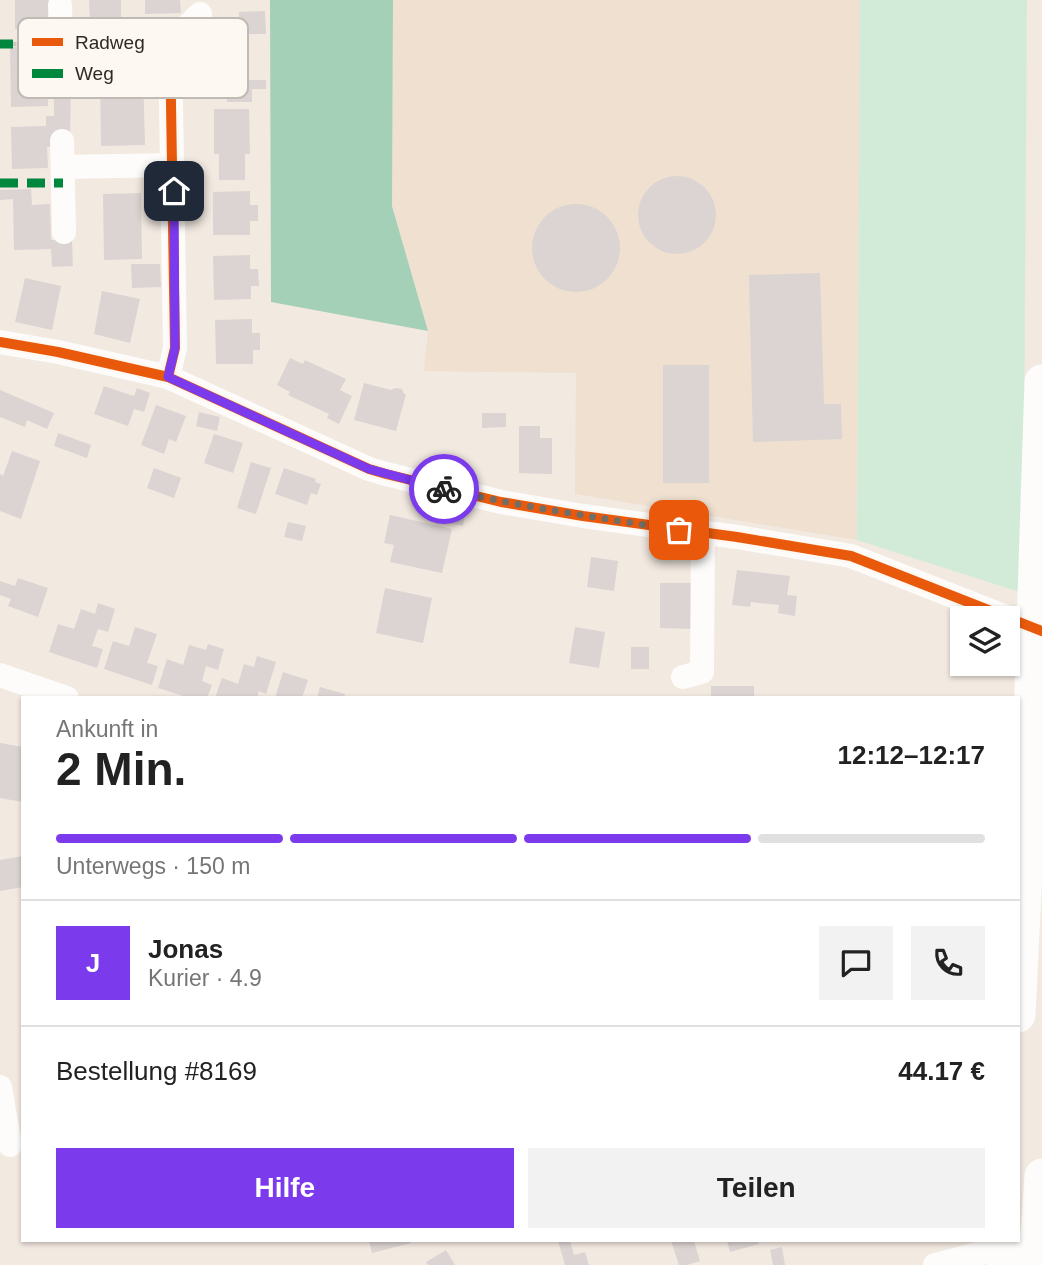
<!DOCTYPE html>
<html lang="de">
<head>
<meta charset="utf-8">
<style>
	body { margin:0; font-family:Helvetica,sans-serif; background:#f2f2f2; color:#222; height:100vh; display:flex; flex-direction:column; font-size:26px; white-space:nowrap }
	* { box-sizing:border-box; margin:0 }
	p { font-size:23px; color:#767676 }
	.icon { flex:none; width:38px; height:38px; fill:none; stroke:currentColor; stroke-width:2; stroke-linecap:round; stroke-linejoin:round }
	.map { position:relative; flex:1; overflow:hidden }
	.sheet { position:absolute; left:21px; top:696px; width:999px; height:546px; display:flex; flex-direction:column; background:#fff; border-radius:0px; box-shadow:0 2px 5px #0004 }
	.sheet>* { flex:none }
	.fabs { position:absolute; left:950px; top:606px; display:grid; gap:14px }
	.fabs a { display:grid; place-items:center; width:70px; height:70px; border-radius:0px; background:#fff; box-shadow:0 2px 5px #0004; font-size:35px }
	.pin { position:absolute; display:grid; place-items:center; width:60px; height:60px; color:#fff; margin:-30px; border-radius:14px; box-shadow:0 4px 10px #0006 }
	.courier { position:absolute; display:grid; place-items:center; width:70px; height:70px; margin:-35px; border:5px solid #7c3aed; border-radius:50%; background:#fff; color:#222; box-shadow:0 2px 9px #0007 }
	.overview em { font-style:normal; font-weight:700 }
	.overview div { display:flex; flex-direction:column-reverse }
	.overview { display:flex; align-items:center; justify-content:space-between; height:119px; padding:0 35px }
	h1 { font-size:46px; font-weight:700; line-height:52px }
	.bar { display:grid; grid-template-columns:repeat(4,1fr); gap:10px 7px; align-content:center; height:84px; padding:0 35px }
	.bar i { height:9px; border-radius:5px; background:#e0e0e0 }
	.bar .on { background:#7c3aed }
	.bar p { grid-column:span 4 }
	.line { display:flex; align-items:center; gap:18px; padding:0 35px; border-top:2px solid #e0e0e0 }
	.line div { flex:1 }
	.round { display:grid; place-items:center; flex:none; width:74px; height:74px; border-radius:0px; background:#f2f2f2 }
	.cta { display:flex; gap:14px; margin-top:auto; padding:14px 35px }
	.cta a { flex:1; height:80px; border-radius:0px; background:#7c3aed; color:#fff; font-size:28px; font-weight:700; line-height:80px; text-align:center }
	.cta a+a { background:#f2f2f2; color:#222 }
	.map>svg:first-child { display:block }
	.built { fill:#efe0d0 }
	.green { fill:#d2ebd8 }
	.forest { fill:#a4d0b7 }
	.building { fill:#dbd4d2 }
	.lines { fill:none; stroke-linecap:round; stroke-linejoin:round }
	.path { stroke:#ccc9c7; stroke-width:4.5; stroke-dasharray:3.5 5; stroke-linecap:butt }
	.minor { stroke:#fdfcfa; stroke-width:24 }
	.highway { stroke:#fdfcfa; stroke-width:35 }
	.quiet { stroke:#00873e; stroke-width:9; stroke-dasharray:18 9; stroke-linecap:butt }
	.cycleway-casing { stroke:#fef8f2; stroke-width:15 }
	.cycleway { stroke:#e8590c; stroke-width:10 }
	.done { stroke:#746d66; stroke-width:7; stroke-dasharray:0 12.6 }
	.route { stroke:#7c3aed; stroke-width:9 }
	.key { fill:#fef8f2; stroke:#c0bab4; stroke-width:2 }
	.key-label { font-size:19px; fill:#302a24 }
</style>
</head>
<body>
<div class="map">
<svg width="1042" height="1265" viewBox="0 0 1042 1265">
	<rect width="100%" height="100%" fill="#f2e9e1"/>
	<path class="built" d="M393 0H860L857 540 575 494 576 373 424 371 428 331 392 206Z"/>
	<path class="green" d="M860 0H1027L1023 593 857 540Z"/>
	<path class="forest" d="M270 0H393L392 206 428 331 271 302Z"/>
	<path class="building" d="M15 0H50V40H22V29H15Z
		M89 0H121V20L90 21Z
		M145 0H180L181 13 145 14Z
		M265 11 266 34H240L239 12Z
		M214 37H249V80H266V89H252V102H227V89H239V80L214 81Z
		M10 47H34L35 62H47L48 106 11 107Z
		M153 56V75H143L145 145 101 146 100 76 124 75 123 57Z
		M54 88H71L70 133 54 147H47L48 168 12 169 11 127 46 126V116H54Z
		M214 109H249L250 154H245V180H219V154H214Z
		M638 215a39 39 0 1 1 78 0a39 39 0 1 1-78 0Z
		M31 189 32 205 50 204 51 240H72L73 266 52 267 51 249 14 250 13 199 0 200V190Z
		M250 191V205H258V221H250V235H213V192Z
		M141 193 142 259 104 260 103 194Z
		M532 248a44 44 0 1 1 88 0a44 44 0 1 1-88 0Z
		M250 255V269H258L259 286H251V299L214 300 213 256Z
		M131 264H160L161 287 132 288Z
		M820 273 824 404H841L842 439 753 442 749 275Z
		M25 278 61 286 52 330 15 322Z
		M102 291 140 299 130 343 94 334Z
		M252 319V333H260V350H253V364H216L215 320Z
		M290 358 303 364 305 360 346 379 340 390 352 396 339 424 327 418 329 414 288 395 290 392 277 385Z
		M663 365H709V483H663Z
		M364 383 391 390 395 388 402 389 404 394H406L396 431 354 420Z
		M104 386 134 396 137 388 150 393 144 412 134 409 128 426 94 414Z
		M0 390 54 413 47 429 27 420 25 427 0 417Z
		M156 405 186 416 176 442 169 439 164 454 141 445Z
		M199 412 220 417 217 431 196 426Z
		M482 413H506V427L482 428Z
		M519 426H540V438H552V474L519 473Z
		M58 433 91 445 87 458 54 446Z
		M214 434 243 443 233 473 204 463Z
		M12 451 40 461 21 519 0 511V474L3 476Z
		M251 462 271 468 256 514 237 508Z
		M154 468 181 478 174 498 147 488Z
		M284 468 316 479 315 482 321 484 317 495 311 493 307 505 275 494Z
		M431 501 466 508 463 526 427 518Z
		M390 515 452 529 442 573 390 562 394 545 384 543Z
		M288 522 306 526 302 541 284 537Z
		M591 557 618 561 614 591 587 587Z
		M737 570 790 576 787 595 797 596 795 616 778 613 779 605 751 602 750 607 732 605Z
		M18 578 48 588 38 617 8 606 11 599 0 595V581L15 586Z
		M660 583H696L695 629 660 628Z
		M385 588 432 598 423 643 376 633Z
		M98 603 115 609 108 632 98 629 92 646 103 649 97 668 49 652 58 624 74 629 81 609 95 614Z
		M135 627 157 634 147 663 158 666 152 685 104 669 113 641 129 646Z
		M575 627 605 632 599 668 569 663Z
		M208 644 224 649 218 670 206 666 202 681 212 685 207 698H190L158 688 167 659 183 665 189 645 206 650Z
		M631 647H649V669H631Z
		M257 656 276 662 266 694 259 691 257 698H215L222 678 238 684 244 664 254 667Z
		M283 672 308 680 302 698H275Z
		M711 686H754V698H711Z
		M320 687 345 694 344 698H317Z
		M0 743 23 747V802L0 798Z
		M23 856V887L0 891V860Z
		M369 1241H410L411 1243 372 1253Z
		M558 1241H570L574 1255 585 1252 589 1265H565Z
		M671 1241H694L700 1261 687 1265H679Z
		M727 1241H758L759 1244 730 1252Z
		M782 1247 785 1265H773L770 1250Z
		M446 1250 455 1265H428L426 1262Z"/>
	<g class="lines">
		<path class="path" d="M13 44H40"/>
		<path class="minor" d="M60 5 62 82
			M61 43H170L200 14
			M62 141 64 232
			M63 167 173 165
			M0 342 58 352 168 377 369 469 386 474 501 502 583 516 737 537 851 556 1042 631
			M168 377 175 348 170 43
			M0 675 67 698
			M683 677 702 672 703 533
			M0 1087 10 1145
			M935 1265 981 1253 1019 1247"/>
		<path class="highway" d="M1018 1015 1028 810 1042 382
			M1004 1265 1006 1241
			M1036 1265 1042 1176"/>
		<path class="quiet" d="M0 44H13
			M0 183H63"/>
		<g class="cycleway-casing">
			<path id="cycleway" d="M0 342 58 352 168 377 369 469 386 474 501 502 583 516 737 537 851 556 1042 631
				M168 377 175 348 170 43"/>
		</g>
		<use href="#cycleway" class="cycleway"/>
	</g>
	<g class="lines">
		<path class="done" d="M444 489C522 507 600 518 679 530"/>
		<path class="route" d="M174 191 175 348 168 377 369 469 444 489"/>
	</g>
	<rect x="18" y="18" width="230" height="80" rx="10" class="key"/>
	<rect x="32" y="38" width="31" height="8" fill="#e8590c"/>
	<rect x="32" y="69" width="31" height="9" fill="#00873e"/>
	<g class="key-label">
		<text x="75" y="49">Radweg</text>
		<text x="75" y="80">Weg</text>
	</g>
</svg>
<div class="fabs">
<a><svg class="icon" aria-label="layers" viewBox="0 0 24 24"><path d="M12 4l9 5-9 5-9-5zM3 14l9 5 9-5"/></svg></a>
</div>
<div class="pin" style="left:679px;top:530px;background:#ea580c"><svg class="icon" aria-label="bag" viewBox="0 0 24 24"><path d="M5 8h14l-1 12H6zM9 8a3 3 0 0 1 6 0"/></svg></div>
<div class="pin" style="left:174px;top:191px;background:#1f2937"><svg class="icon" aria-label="home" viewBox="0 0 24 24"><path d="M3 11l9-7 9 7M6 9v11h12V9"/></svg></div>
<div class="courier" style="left:444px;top:489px"><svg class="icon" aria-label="bike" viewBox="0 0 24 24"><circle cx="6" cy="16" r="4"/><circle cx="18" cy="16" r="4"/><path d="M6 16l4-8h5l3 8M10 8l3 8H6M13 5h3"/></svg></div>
<section class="sheet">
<div class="overview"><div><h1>2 Min.</h1><p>Ankunft in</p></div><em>12:12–12:17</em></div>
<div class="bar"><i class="on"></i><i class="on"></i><i class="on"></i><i></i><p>Unterwegs · 150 m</p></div>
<div class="line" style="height:126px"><b class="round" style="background:#7c3aed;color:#fff">J</b><div><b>Jonas</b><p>Kurier · 4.9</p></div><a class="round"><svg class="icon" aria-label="chat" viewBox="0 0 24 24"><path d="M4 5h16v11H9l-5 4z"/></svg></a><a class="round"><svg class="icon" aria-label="phone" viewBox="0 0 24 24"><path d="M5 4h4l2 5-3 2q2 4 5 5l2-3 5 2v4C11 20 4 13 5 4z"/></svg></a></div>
<div class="line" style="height:91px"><div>Bestellung #8169</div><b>44.17 €</b></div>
<div class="cta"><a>Hilfe</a><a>Teilen</a></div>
</section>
</div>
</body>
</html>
